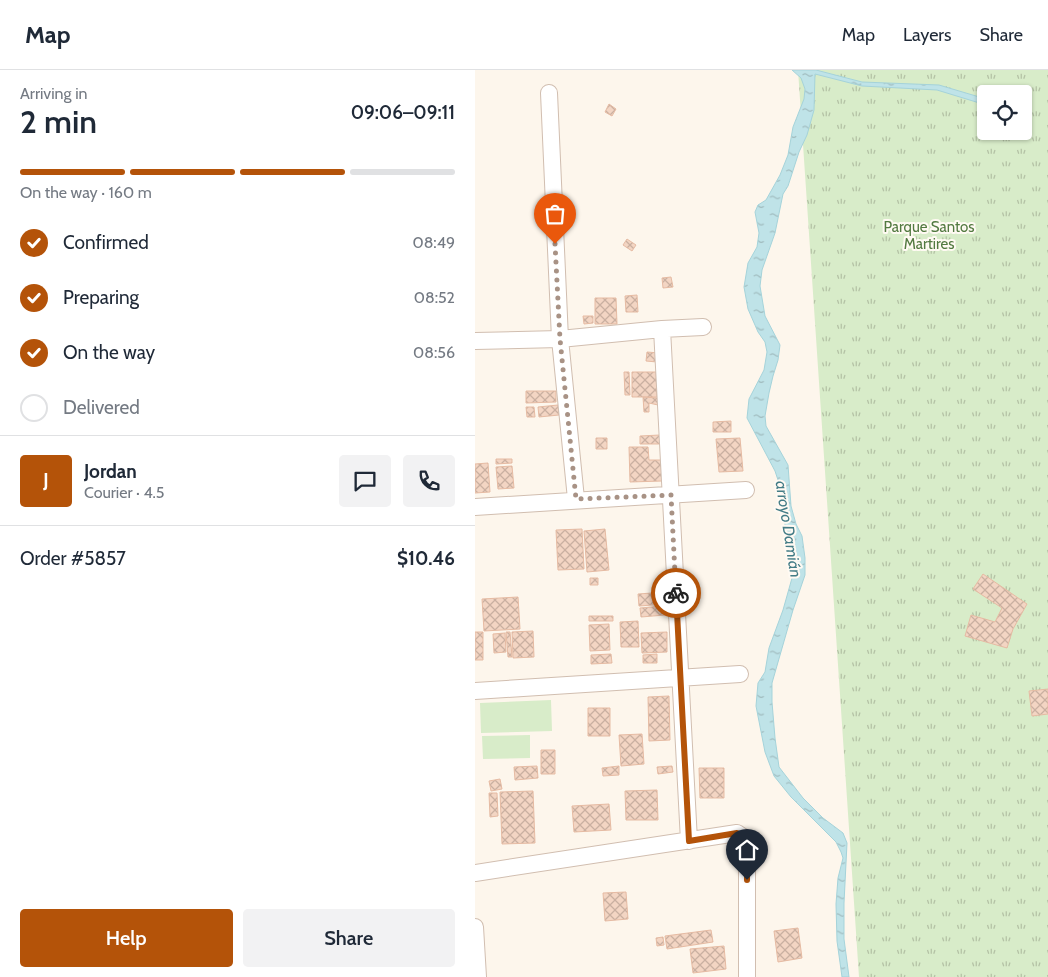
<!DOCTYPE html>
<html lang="en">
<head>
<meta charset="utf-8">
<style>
	body { margin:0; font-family:Cabin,sans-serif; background:#f2f2f3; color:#1f2937; height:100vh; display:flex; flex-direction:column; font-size:19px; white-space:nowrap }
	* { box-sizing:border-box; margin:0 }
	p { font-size:16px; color:#747a83 }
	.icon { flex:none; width:28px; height:28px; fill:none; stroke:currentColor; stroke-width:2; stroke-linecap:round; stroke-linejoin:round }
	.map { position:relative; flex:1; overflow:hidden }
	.details { display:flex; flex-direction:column; background:#fff; width:475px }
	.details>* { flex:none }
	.buttons { position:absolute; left:502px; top:15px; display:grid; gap:10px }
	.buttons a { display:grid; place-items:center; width:55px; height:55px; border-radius:5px; background:#fff; box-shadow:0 1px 4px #0004; font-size:25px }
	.pin { position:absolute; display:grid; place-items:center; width:42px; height:42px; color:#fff; margin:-51px -21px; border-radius:50% 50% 50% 0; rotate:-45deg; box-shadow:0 0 5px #0007 }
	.pin .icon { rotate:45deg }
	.courier { position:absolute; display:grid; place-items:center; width:50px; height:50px; margin:-25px; border:4px solid #b45309; border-radius:50%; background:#fff; color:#222; box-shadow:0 1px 6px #0007 }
	.overview em { font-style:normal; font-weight:600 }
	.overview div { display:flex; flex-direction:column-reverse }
	.overview { display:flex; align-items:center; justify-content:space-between; height:85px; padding:0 20px }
	h1 { font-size:32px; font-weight:600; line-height:38px }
	.bar { display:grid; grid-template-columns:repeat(4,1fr); gap:8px 5px; align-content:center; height:60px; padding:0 20px }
	.bar i { height:6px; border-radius:4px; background:#e0e1e3 }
	.bar .active { background:#b45309 }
	.bar p { grid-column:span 4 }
	.line { display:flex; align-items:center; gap:12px; padding:0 20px; border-top:1px solid #e0e1e3 }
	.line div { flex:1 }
	.round { display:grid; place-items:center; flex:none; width:52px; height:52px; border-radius:5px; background:#f2f2f3 }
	ol { padding:0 20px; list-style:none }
	li { display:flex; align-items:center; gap:15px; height:55px }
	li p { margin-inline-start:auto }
	li .icon { padding:5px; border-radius:50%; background:#b45309; color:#fff; stroke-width:4 }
	li:last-child { color:#747a83 }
	li i { width:28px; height:28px; border:2px solid #e0e1e3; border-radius:50% }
	.button { display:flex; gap:10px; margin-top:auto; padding:10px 20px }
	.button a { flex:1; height:58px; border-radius:5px; background:#b45309; color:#fff; font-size:20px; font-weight:600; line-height:58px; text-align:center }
	.button a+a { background:#f2f2f3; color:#1f2937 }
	header { display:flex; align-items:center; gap:30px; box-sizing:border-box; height:70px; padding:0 25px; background:#fff; border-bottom:1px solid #e0e1e3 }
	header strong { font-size:24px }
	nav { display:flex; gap:28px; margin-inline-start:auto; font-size:18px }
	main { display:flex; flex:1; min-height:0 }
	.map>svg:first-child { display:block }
	.park { fill:url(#park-tufts); fill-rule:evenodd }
	.pitch { fill:#d8ecc9 }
	.water { fill:url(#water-ripples); stroke:#a5d3da }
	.building { fill:url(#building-cross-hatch); stroke:#e6bba3 }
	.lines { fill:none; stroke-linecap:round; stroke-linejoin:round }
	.minor-casing { stroke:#d1beb0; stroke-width:18 }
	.minor { stroke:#fff; stroke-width:16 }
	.done { stroke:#a89285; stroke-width:5; stroke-dasharray:0 9 }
	.route { stroke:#b45309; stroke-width:6 }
	.labels { text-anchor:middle; stroke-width:4; stroke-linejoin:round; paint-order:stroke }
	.park-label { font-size:15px; fill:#537a41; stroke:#fffaf3 }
	.water-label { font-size:16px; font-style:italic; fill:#437c86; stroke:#fffaf3 }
</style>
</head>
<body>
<header>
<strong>Map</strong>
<nav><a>Map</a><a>Layers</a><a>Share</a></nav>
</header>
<main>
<section class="details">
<div class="overview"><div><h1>2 min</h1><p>Arriving in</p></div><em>09:06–09:11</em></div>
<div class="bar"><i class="active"></i><i class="active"></i><i class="active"></i><i></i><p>On the way · 160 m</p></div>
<ol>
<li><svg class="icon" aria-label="check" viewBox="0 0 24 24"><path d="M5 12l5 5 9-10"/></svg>Confirmed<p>08:49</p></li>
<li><svg class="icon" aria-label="check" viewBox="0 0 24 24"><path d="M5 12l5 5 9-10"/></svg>Preparing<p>08:52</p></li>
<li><svg class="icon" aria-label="check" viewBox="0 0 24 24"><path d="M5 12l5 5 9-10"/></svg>On the way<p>08:56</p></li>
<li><i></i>Delivered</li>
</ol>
<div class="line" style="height:90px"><b class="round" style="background:#b45309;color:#fff">J</b><div><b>Jordan</b><p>Courier · 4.5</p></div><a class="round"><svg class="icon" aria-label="chat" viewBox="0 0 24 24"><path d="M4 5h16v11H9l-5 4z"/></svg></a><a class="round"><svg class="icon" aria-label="phone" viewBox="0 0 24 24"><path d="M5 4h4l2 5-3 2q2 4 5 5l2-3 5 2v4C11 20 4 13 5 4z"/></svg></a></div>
<div class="line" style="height:65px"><div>Order #5857</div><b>$10.46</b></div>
<div class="button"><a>Help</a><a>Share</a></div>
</section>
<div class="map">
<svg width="573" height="907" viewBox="0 0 573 907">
	<defs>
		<pattern id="park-tufts" width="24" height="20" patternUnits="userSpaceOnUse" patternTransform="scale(1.25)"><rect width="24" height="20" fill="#d8ecc9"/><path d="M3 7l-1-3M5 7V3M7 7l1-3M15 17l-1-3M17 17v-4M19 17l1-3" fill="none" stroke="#b4c2a5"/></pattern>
		<pattern id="water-ripples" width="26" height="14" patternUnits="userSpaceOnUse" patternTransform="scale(1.25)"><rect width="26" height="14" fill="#bfe3e8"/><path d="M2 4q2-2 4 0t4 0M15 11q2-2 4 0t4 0" fill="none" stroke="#a0bbbe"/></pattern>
		<pattern id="building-cross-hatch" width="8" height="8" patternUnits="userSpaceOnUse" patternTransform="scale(1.25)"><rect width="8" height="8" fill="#f3d5c3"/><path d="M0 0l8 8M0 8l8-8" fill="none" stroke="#cab0a1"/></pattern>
	</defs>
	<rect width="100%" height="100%" fill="#fdf6ec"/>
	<path class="park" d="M323 0H573V907H384ZM511 24H549V61H511Z"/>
	<path class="pitch" d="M76 630 77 661 6 663 5 633Z
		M55 665V688L8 689 7 666Z"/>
	<path class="water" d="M317 0H341L387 12 464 15 511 29V35L462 20 387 16 340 4 339 40 332 65 324 82 313 116 308 124 300 163 287 200 285 216 290 246 305 275 303 290 298 306 294 323 290 346 291 356 313 395 316 436 321 454 327 466 330 488V505L318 540 297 613V632L300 668 304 697 328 728 348 748 368 763 372 773 369 833V869L374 907H367L362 871 361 834 363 808 368 788 366 782 361 772 316 727 299 706 290 682 281 636 283 613 290 602 294 578 308 540 317 508 316 481 312 469 304 413 300 401 272 348 274 329 289 300 292 282 290 272 283 262 273 239 269 217 273 193 282 177 284 163 280 142 283 135 291 130 305 105 313 85 318 57 329 29 330 19 326 8Z"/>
	<path class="building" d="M134 34 141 39 137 46 130 42Z
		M152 169 161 175 157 181 148 175Z
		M196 207 198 217 188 218 187 208Z
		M162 225 163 242H151L150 226Z
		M120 228H141L142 254H120Z
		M108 246H118V253L109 254Z
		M172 282 184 283 182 292 171 291Z
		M149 302H154L155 325H150Z
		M157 302H181L182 327H157Z
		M51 321H81V332L51 333Z
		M168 327 183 328V335L174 333V342H169Z
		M83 335 84 345 64 347 63 337Z
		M51 337H59L60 347H52Z
		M256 351V362H238V352Z
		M185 365 186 374H165V366Z
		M121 368H132V379H121Z
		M265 368 268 401 244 402 241 369Z
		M154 377H173L174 390H186L187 411 155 412Z
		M21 389H37V393L21 394Z
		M13 393 15 422 0 423V394Z
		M37 396 39 418 23 419 21 397Z
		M107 459 109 499 83 500 81 460Z
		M130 459 134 500 112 502 109 461Z
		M508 504 552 534 538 559 532 578 490 566 496 545 520 552 527 538 498 519Z
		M115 508H123V515H115Z
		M191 522V534L164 536 163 524Z
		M43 527 45 559 9 561 7 529Z
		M189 536 190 545 166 547 165 538Z
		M114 546H138V551H114Z
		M163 551 164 577H146L145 552Z
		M134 554 135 580 115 581 114 555Z
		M58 561 59 587 38 588 37 562Z
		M0 562H8V590H0Z
		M31 562H35L37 587H33Z
		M192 562V582L167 583 166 563Z
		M30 563 31 582 19 583 18 564Z
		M136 584 137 593 116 594V585Z
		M182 584V593H168V585Z
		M573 619V644L557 646 554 621Z
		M194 626 195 670 174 671 173 627Z
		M113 638H135V666H113Z
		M167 664 169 694 146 696 144 665Z
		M66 680H80V704H66Z
		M62 696 63 708 40 710 39 697Z
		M144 696V705L128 706 127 698Z
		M197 696 198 702 183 704 182 697Z
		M224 698H249V728H225Z
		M25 709 27 719 16 721 14 711Z
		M182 720 183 750H151L150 721Z
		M58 721 60 773 27 774 25 722Z
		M14 723H22L23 746 15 747Z
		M134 734 136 760 99 762 97 736Z
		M151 822 153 849 130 851 128 823Z
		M323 858 327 888 303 892 299 861Z
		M236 860 238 872 192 879 190 866Z
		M188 867 189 875 182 876 181 868Z
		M249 876 251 899 218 903 215 879Z"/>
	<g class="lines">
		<g class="minor-casing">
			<path id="minor" d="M74 23 85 269 101 429
				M187 259 214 771
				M0 271 85 269 187 259 228 257
				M0 437 271 420
				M0 621 265 604
				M0 803 262 763 268 767 272 772V907
				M0 857 3 907"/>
		</g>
		<use href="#minor" class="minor"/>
	</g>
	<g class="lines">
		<path class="done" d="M80 174 85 269 101 429 196 425 201 523"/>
		<path class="route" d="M201 523 214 771 262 763 268 767 272 772V810"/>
	</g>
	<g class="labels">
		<g class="park-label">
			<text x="454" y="162">Parque Santos<tspan x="454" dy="17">Martires</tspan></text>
		</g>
		<g class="water-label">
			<text transform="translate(314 459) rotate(81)" y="6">arroyo Damián</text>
		</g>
	</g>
</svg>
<div class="buttons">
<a><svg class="icon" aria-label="locate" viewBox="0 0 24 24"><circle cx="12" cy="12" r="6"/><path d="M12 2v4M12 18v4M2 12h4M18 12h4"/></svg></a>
</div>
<div class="pin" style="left:80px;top:174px;background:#ea580c"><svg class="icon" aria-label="bag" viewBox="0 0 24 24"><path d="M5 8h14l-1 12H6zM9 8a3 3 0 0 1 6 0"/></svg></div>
<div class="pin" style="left:272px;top:810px;background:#1f2937"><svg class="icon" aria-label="home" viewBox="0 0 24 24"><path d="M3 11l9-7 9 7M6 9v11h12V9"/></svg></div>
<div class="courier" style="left:201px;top:523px"><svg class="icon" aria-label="bike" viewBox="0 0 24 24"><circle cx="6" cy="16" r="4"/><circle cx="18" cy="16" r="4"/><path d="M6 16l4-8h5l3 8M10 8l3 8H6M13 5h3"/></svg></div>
</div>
</main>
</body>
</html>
